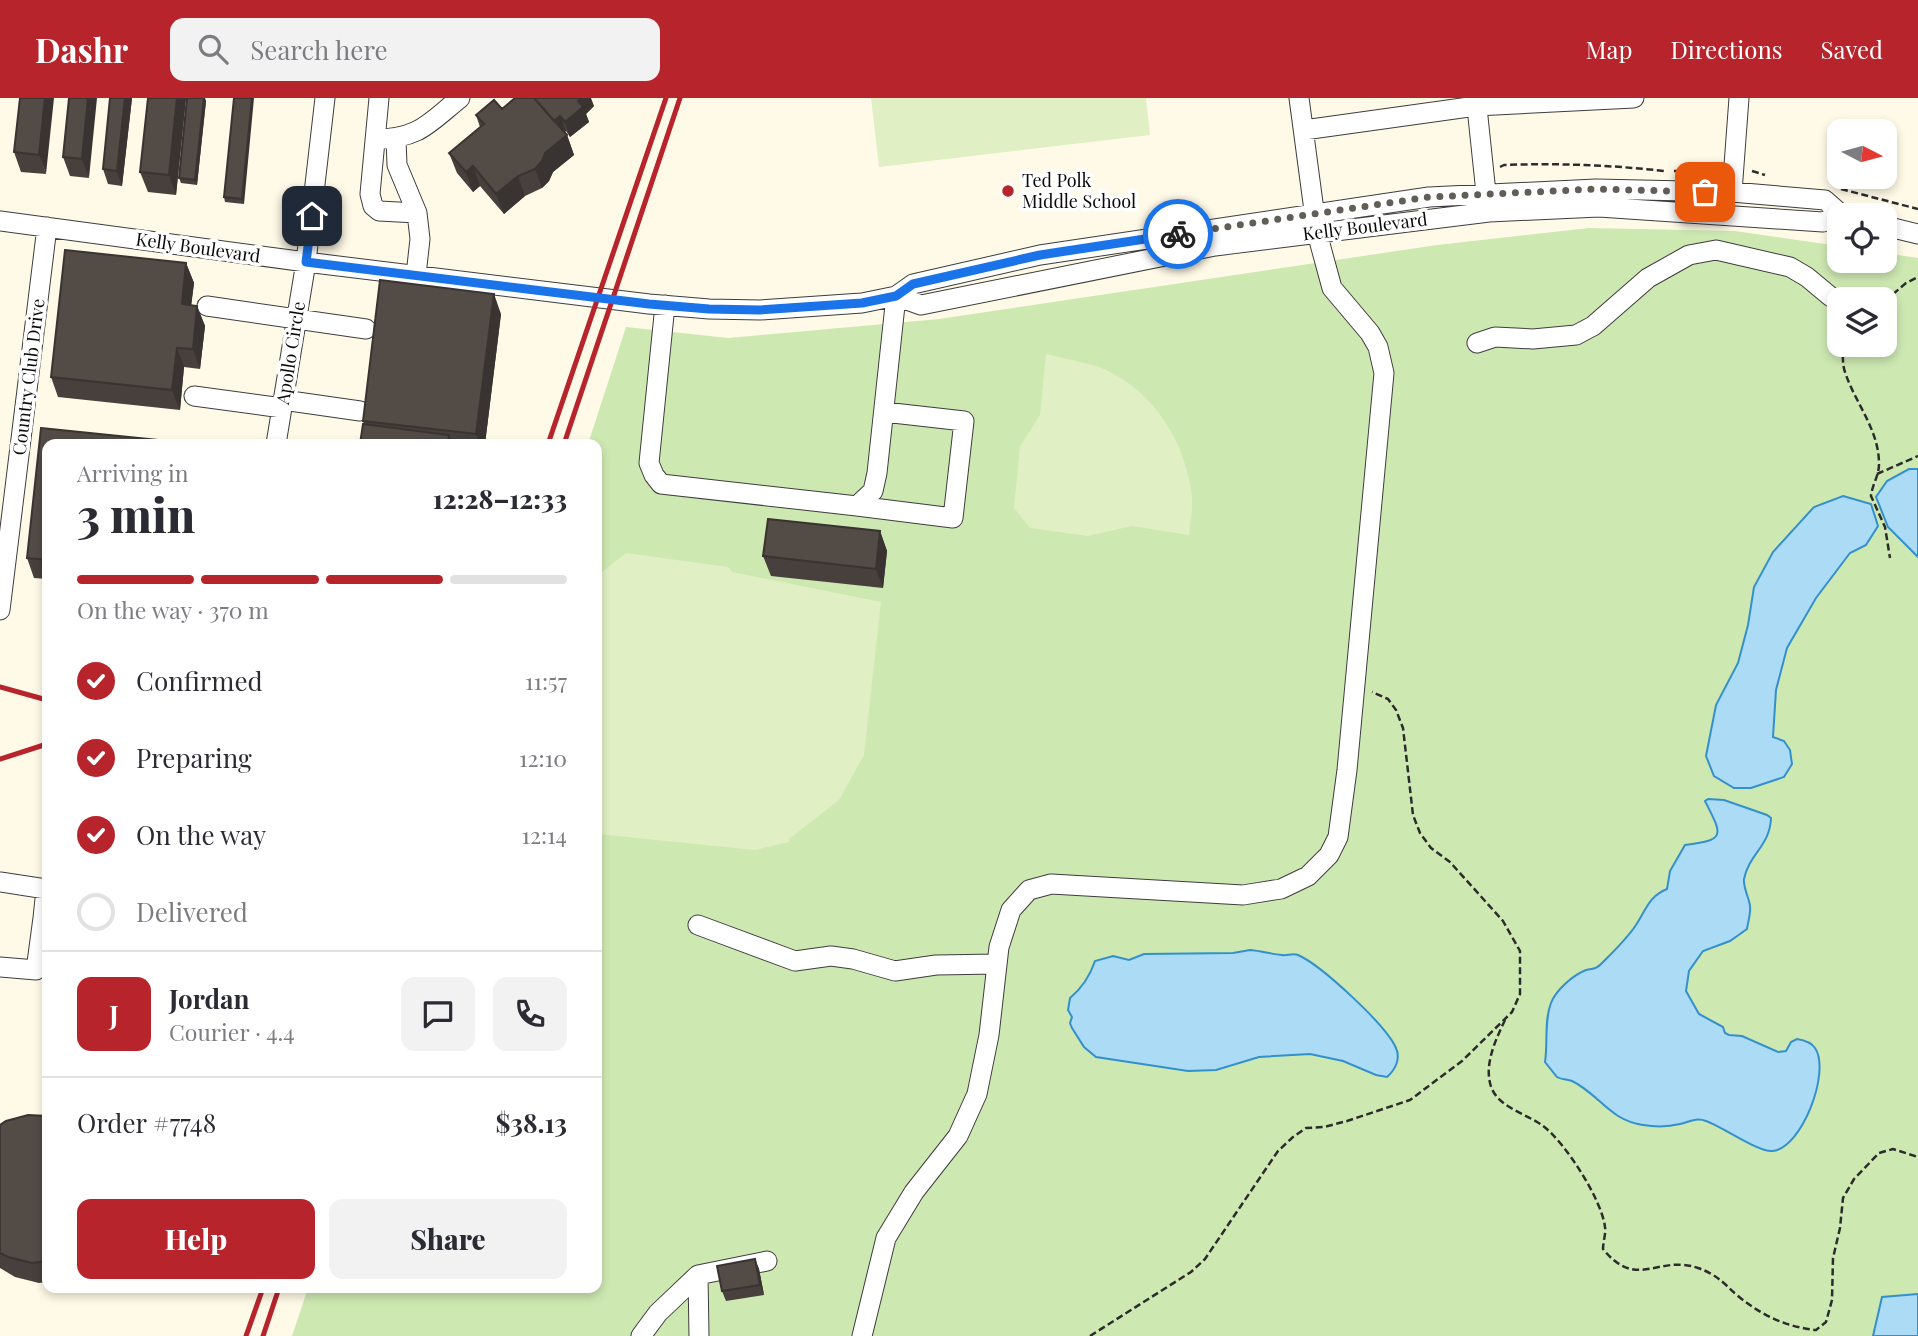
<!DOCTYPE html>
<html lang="en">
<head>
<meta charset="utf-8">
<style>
	body { margin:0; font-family:"Playfair Display",serif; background:#f2f2f3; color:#2b2b33; height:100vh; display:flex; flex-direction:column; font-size:26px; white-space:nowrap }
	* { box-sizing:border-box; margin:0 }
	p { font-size:23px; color:#7c7c81 }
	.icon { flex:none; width:38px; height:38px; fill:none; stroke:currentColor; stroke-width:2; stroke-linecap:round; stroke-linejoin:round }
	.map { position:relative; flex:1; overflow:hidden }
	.drawer { position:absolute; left:42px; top:341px; width:560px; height:854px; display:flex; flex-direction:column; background:#fff; border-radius:14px; box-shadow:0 4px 10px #0003 }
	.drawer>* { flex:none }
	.needle { width:46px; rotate:96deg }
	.fabs { position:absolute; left:1827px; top:21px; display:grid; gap:14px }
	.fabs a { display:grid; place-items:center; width:70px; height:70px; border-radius:14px; background:#fff; box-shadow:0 4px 10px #0003; font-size:35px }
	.pin { position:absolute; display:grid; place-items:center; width:60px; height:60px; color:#fff; margin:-30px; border-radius:14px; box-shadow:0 4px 10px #0006 }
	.courier { position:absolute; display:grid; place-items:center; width:70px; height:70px; margin:-35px; border:5px solid #1a73e8; border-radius:50%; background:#fff; color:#222; box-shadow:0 2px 9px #0007 }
	.summary em { font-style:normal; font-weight:800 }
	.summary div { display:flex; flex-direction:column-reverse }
	.summary { display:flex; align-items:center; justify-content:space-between; height:119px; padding:0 35px }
	h1 { font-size:46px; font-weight:800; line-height:52px }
	.bar { display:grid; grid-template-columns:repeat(4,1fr); gap:10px 7px; align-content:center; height:84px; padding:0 35px }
	.bar i { height:9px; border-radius:5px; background:#e1e1e2 }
	.bar .selected { background:#b8242c }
	.bar p { grid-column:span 4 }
	.line { display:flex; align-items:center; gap:18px; padding:0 35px; border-top:2px solid #e1e1e2 }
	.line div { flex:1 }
	.round { display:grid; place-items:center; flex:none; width:74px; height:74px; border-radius:14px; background:#f2f2f3 }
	ol { padding:0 35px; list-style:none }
	li { display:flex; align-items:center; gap:21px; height:77px }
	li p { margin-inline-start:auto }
	li .icon { padding:7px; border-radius:50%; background:#b8242c; color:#fff; stroke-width:4 }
	li:last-child { color:#7c7c81 }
	li i { width:38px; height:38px; border:4px solid #e1e1e2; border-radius:50% }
	.button { display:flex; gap:14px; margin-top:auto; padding:14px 35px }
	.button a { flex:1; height:80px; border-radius:14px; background:#b8242c; color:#fff; font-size:28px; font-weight:800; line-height:80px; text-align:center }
	.button a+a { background:#f2f2f3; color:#2b2b33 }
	header { display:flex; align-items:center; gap:42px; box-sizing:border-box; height:98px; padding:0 35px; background:#b8242c; color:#fff }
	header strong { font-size:33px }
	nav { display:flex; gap:38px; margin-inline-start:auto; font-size:24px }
	.search { width:490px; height:63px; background:#f2f2f3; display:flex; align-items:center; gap:18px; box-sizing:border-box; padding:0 24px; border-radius:14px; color:#7c7c81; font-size:26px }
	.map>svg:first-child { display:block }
	.green { fill:#cee8b2; fill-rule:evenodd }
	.pitch { fill:#e0efc4 }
	.water { fill:#acdbf5; stroke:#3490cc; stroke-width:2 }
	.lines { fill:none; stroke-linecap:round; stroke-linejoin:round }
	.minor-casing { stroke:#3d3d3d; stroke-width:21 }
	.path { stroke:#2c2c2c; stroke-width:2.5; stroke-dasharray:7 3.5; stroke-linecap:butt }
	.minor { stroke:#fff; stroke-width:19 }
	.rail { stroke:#b8242c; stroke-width:5 }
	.wall { fill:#47403c }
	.shaded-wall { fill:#393431 }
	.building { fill:#524b46; stroke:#393431; stroke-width:2 }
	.done { stroke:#605e57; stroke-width:7; stroke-dasharray:0 12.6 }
	.route { stroke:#1a73e8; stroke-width:9 }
	.poi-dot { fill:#b8242c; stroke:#fff; stroke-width:2.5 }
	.labels { text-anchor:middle; stroke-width:7; stroke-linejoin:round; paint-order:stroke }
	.poi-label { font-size:18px; fill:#0a0a0a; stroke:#fff; text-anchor:start }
	.street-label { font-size:18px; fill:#0a0a0a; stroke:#fff }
</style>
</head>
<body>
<header>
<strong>Dashr</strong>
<div class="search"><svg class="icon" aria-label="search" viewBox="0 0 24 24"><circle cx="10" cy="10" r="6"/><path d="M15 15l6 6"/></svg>Search here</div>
<nav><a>Map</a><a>Directions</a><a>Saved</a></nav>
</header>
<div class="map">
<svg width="1918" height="1238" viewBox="0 0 1918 1238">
	<rect width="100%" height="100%" fill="#fffae7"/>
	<path class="green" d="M1589 130 1735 133 1839 148V163H1885V155L1918 160V1238H292L308 1190H597V346H588L626 229 728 240 939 221 1437 147ZM1839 201H1885V247H1839Z"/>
	<path class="pitch" d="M871 0H1146L1150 37 879 69Z
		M1046 256C1065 261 1086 264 1104 271 1155 294 1186 345 1192 399 1193 411 1190 425 1189 437L1132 428 1088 438 1030 430 1014 410 1020 348 1040 317Z
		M626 455 728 469 732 474 881 504 864 657 839 702 789 741V744L755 752 597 736V478Z"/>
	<path class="water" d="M1909 371H1918V459L1888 429 1876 399 1887 383Z
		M1843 398 1871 406 1878 428 1866 447 1850 455 1816 500 1787 550 1776 592 1773 639 1784 643 1790 652 1792 666 1784 679 1751 690H1734L1714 678 1706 658 1716 607 1738 565 1748 527 1754 489 1773 454 1814 409Z
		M1708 701 1724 702 1767 717 1771 720C1770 748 1749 756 1744 781 1743 790 1749 799 1750 808 1751 815 1748 824 1747 831L1730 843 1703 853 1689 873 1686 893 1699 916 1723 929 1725 935 1729 937 1742 938 1778 954 1786 953 1791 944 1797 941C1803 942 1811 944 1815 950 1831 973 1802 1051 1772 1053 1758 1054 1723 1029 1706 1023 1696 1019 1689 1024 1680 1026 1668 1029 1655 1029 1643 1027 1609 1022 1599 996 1572 983 1567 981 1562 982 1557 979L1545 964C1548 945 1544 923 1551 905 1556 892 1573 877 1586 872 1592 870 1595 872 1600 867 1613 854 1626 842 1636 827 1646 812 1649 798 1667 791L1670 773 1685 747C1727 742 1722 737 1705 703Z
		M1250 852C1261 853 1271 856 1282 857 1287 858 1292 855 1298 857 1321 867 1386 927 1396 950 1401 961 1395 972 1387 979L1376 977 1343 963 1310 956 1259 959 1216 972 1188 973 1096 959 1084 949 1072 930 1070 925 1072 919 1068 912 1070 900C1082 890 1090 878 1095 863L1113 858 1129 862 1144 856 1233 855Z
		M1918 1196V1238H1873L1882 1199Z"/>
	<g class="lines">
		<g class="minor-casing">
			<path id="minor" d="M379 0 370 96 373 108 379 113 417 115 420 141 416 177
				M1476 0 1486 95
				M1304 32 1476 8 1634 0
				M375 41C419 41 429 25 460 0
				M396 41 397 67 417 115
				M1732 94 1739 0
				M0 123 306 164 649 206 709 211 760 212 862 205 896 198 913 186 1040 157 1429 99 1596 91 1732 94 1825 102 1842 117
				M1885 128 1918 136
				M896 198 921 207 1215 148 1489 114 1599 109 1823 124 1839 118
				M665 207 649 365 654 377 661 386 857 408 873 393 877 375 896 198
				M207 208 366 231
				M1477 245 1495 239 1533 241 1576 237 1593 228 1648 180 1689 157 1716 152 1790 169 1807 179 1831 199
				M194 298 282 310
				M283 302 360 313
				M276 346 306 164 325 0
				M857 408 953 420 964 323 884 314
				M0 512 47 129
				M0 784 46 791 43 820H47
				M698 827 795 863 831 858 853 861 895 873 936 867 997 866
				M0 869 36 872 43 820
				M641 1238 658 1215 698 1177
				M699 1238 698 1177 767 1163
				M862 1238 886 1140 914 1094 958 1038 977 996 989 937 999 849 1011 812 1029 792 1051 786 1243 797 1281 791 1308 778 1329 757 1338 739 1347 672 1384 275 1378 249 1370 235 1332 190 1317 135 1299 0"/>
		</g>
		<path class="path" d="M1500 69 1504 67C1558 65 1610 67 1664 73
			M1674 73H1711L1715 69
			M1752 73 1765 77
			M1841 91 1918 111
			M1885 203 1906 185 1918 179
			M1828 217 1837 226 1839 232
			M1843 247C1843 255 1842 266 1845 274 1855 305 1879 331 1879 366 1879 378 1872 387 1871 398L1885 429 1890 460
			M1877 376 1918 358
			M1505 922C1496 941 1485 964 1490 985 1495 1009 1526 1015 1543 1028 1565 1044 1602 1102 1605 1129 1606 1136 1603 1144 1603 1151 1637 1193 1658 1156 1698 1170 1718 1177 1723 1185 1738 1198 1761 1217 1786 1229 1816 1232L1826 1224 1832 1202 1833 1160 1840 1130 1843 1100 1854 1081 1879 1055 1893 1051 1918 1059
			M1090 1238 1191 1174 1205 1161 1257 1084 1278 1053 1293 1039 1306 1030 1324 1029 1347 1023 1410 1002 1462 963 1512 914 1520 896V853L1503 823 1450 764 1431 750 1420 735 1413 717 1403 630 1396 612 1388 601 1372 594"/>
		<use href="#minor" class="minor"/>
		<path class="rail" d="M548 346 666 0
			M564 346 680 0
			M0 589 47 602
			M0 661 47 646
			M246 1238 263 1190
			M263 1238 279 1190"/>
	</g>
	<path class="wall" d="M20 0 46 76 21 74 14 54Z
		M69 0 89 80 70 78 63 59Z
		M110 0H132L122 88 108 86 103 71Z
		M148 0H186L176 97 148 94 140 74Z
		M187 0H205L206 3 197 87 181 85 179 80Z
		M234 0 244 106 225 104 224 99Z
		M594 8 586 16 589 24 570 39 566 33 564 34 567 37 574 57 553 74 549 83 542 90 525 98 504 116 480 88 473 94 457 75 449 55 480 29 476 17 502 11Z
		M186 165 194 185 191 207 197 208 205 228 200 271 184 269 180 312 58 299 51 279Z
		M501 216 485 346H360L364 326 363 323Z
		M41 330 167 343 168 346H47V481L34 480 27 460Z
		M880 433 887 453 883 490 771 478 763 458Z
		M47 1018V1184L39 1185 15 1179 0 1170V1027Z
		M755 1161 759 1171 764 1197 726 1203 722 1193Z"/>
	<path class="shaded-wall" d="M45 0H54L46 76 39 57Z
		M88 0H97L89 80 82 61Z
		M125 0H132L122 88 117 73Z
		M177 0H186L176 97 169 77Z
		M204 0 206 3 197 87 195 82Z
		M252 0H254L244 106 242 101Z
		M581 0H591L594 8 586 16 589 24 570 39 565 24 578 3Z
		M560 18 566 33 557 40 552 25Z
		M567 37 574 57 553 74 549 83 542 90 535 71 545 55Z
		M473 68 480 88 473 94 466 74Z
		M518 78 525 98 504 116 496 96Z
		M186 165 194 185 189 226 182 206Z
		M494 196 501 216 485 346H480L476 336Z
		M197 208 205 228 200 271 193 251Z
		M177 250 184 269 180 312 172 292Z
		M449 337 453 346H448Z
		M880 433 887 453 883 490 876 471Z
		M755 1161 759 1171 764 1197 760 1187Z"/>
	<path class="building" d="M20 0H45L39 57 14 54Z
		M69 0H88L82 61 63 59Z
		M110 0H125L117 73 103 71Z
		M148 0H177L169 77 140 74Z
		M187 0H204L195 82 179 80Z
		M234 0H252L242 101 224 99Z
		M515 0H534L567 37 545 55 542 63 535 71 518 78 496 96 473 68 466 74 449 55 484 26 476 17 494 2 502 11Z
		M534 0H581L578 3 583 9 565 24 560 18 554 23Z
		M65 152 186 165 182 206 197 208 193 251 177 250 172 292 51 279Z
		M380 182 494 196 476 336 363 323Z
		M363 326 449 337 448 346H360Z
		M41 330 167 343V346H47V462L27 460Z
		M768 421 880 433 876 471 763 458Z
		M28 1017 47 1018V1163L32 1165 8 1159 0 1155V1027L6 1023Z
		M755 1161 760 1187 722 1193 717 1168Z"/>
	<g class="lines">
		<path class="done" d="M1178 136 1429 99 1596 91 1705 94"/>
		<path class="route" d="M312 118 306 164 649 206 709 211 760 212 862 205 896 198 913 186 1040 157 1178 136"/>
	</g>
	<circle class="poi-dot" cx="1008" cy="93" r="7"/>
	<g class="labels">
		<g class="poi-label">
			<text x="1022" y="89">Ted Polk<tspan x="1022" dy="21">Middle School</tspan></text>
		</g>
		<g class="street-label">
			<text transform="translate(1365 129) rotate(-7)" y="6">Kelly Boulevard</text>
			<text transform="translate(198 150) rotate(8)" y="6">Kelly Boulevard</text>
			<text transform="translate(291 255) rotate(-81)" y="6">Apollo Circle</text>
			<text transform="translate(29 279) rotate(-83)" y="6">Country Club Drive</text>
		</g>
	</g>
</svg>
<div class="fabs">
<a><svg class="needle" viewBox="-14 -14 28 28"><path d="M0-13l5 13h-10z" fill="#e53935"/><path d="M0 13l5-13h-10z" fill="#7c7c81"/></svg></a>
<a><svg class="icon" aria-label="locate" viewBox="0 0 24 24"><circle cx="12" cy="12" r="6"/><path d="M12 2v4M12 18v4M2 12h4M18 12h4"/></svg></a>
<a><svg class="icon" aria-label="layers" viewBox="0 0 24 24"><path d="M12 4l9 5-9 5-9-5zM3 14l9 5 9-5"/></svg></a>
</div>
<div class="pin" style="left:1705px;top:94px;background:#ea580c"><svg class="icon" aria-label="bag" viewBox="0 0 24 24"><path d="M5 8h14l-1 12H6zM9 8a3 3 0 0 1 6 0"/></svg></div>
<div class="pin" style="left:312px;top:118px;background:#1f2937"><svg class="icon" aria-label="home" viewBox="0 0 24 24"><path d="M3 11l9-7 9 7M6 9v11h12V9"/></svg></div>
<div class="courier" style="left:1178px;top:136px"><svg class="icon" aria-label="bike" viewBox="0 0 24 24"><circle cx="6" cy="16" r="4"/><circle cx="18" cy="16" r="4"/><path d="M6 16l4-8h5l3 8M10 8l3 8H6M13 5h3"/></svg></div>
<section class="drawer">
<div class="summary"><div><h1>3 min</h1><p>Arriving in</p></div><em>12:28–12:33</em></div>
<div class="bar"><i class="selected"></i><i class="selected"></i><i class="selected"></i><i></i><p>On the way · 370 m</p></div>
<ol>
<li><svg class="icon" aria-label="check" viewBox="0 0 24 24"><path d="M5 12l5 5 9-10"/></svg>Confirmed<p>11:57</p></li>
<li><svg class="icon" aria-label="check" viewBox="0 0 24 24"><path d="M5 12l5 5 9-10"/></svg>Preparing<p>12:10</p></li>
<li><svg class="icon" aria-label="check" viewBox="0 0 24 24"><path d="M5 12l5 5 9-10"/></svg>On the way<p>12:14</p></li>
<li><i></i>Delivered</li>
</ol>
<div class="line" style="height:126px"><b class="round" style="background:#b8242c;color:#fff">J</b><div><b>Jordan</b><p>Courier · 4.4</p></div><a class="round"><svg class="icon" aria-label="chat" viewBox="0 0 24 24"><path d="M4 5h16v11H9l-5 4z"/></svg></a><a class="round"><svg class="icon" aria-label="phone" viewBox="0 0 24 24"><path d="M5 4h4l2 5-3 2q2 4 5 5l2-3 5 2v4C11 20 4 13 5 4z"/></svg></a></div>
<div class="line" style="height:91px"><div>Order #7748</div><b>$38.13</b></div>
<div class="button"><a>Help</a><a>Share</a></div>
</section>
</div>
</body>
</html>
